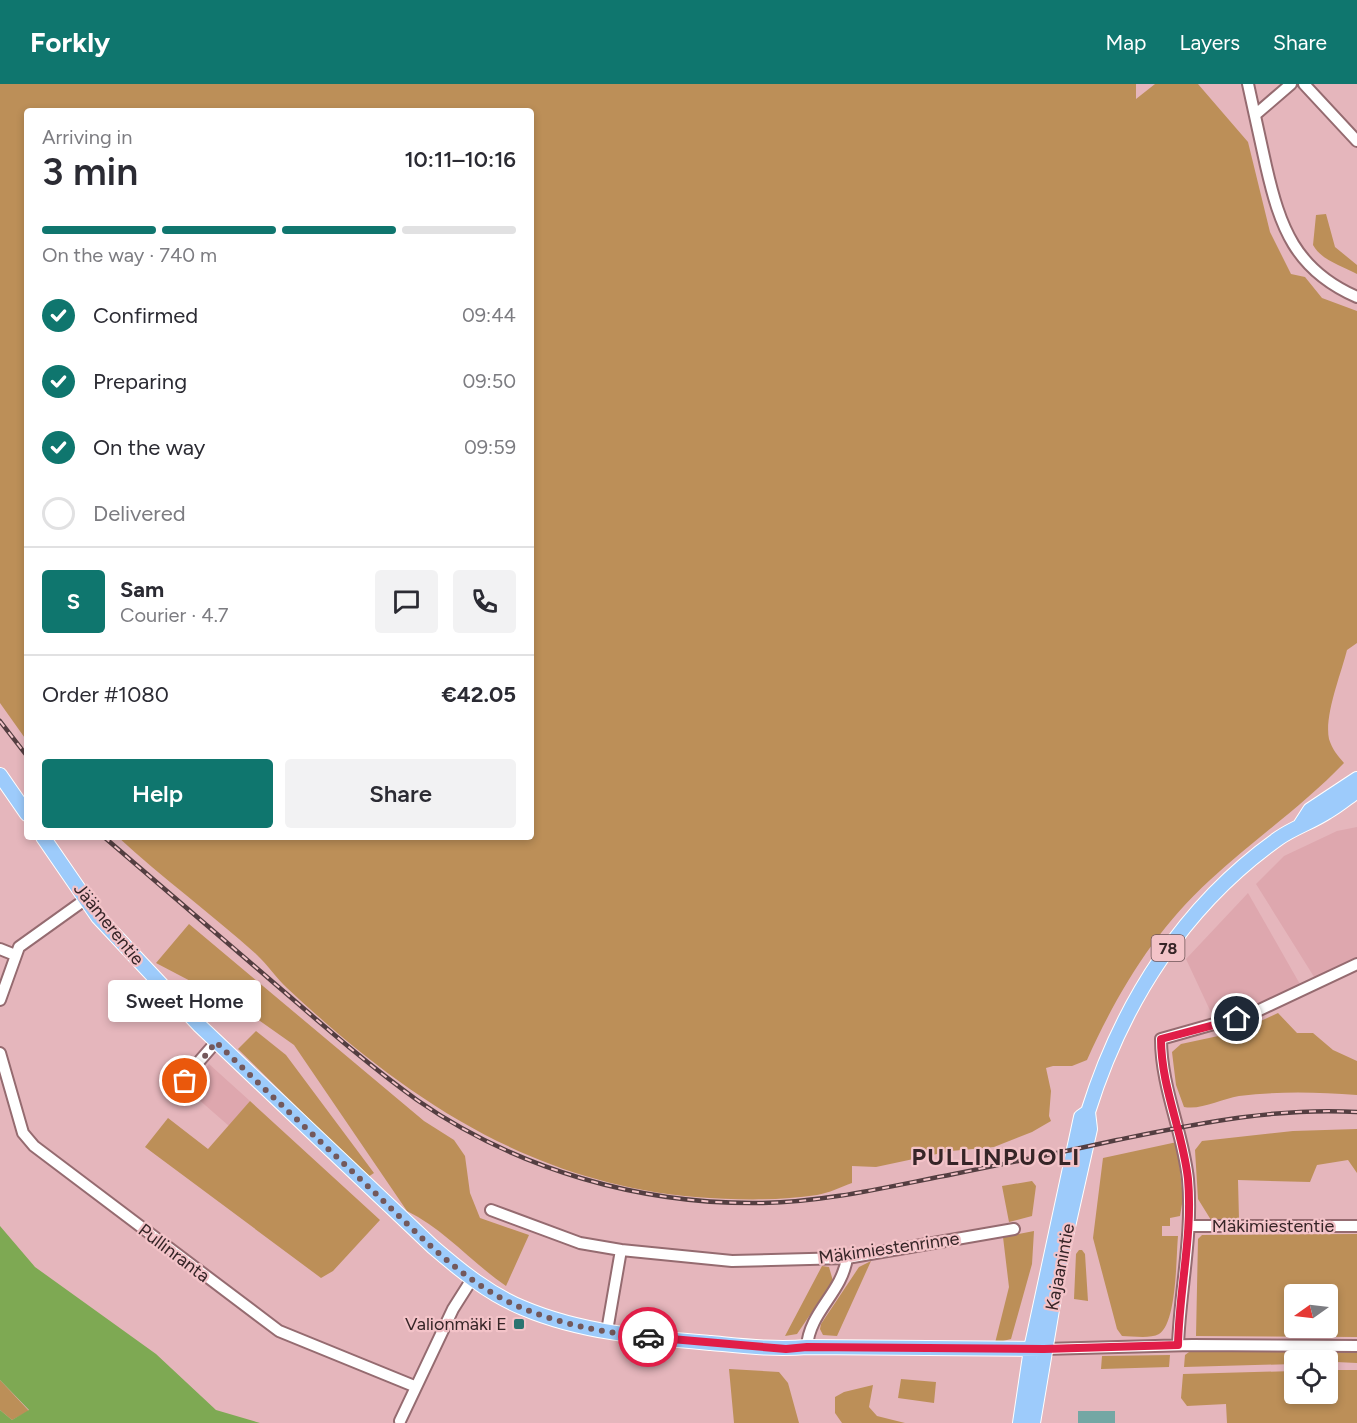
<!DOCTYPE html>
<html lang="en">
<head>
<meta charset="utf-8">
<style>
	body { margin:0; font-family:Figtree,sans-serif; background:#f2f2f3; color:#2b2b33; height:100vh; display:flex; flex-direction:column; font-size:22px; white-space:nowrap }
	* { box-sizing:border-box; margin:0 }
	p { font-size:20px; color:#7c7c81 }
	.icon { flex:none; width:33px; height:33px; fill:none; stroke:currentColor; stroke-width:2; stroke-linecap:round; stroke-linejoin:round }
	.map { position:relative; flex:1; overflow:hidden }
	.drawer { position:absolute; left:24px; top:24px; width:510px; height:732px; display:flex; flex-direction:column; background:#fff; border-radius:6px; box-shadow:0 3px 9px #0003 }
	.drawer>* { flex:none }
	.needle { width:39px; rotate:256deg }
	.fabs { position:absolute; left:1284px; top:1200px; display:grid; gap:12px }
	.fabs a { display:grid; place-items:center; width:54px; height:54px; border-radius:6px; background:#fff; box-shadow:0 3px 9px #0003; font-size:30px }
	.pin { position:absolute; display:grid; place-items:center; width:51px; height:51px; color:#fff; margin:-26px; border:3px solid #fff; border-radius:50%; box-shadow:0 2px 6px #0007 }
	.courier { position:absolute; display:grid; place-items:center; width:60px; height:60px; margin:-30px; border:4px solid #e11d48; border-radius:50%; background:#fff; color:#222; box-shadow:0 2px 8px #0007 }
	.bubble { position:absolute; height:42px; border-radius:6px; background:#fff; box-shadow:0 3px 9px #0003; font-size:20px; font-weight:600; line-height:42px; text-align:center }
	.head em { font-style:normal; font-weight:600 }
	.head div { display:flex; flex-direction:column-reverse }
	.head { display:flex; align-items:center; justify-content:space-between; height:102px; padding:0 18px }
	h1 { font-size:39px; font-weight:600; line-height:45px }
	.bar { display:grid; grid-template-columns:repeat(4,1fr); gap:9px 6px; align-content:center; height:72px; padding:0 18px }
	.bar i { height:8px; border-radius:4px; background:#e1e1e2 }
	.bar .active { background:#0f766e }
	.bar p { grid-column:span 4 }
	.line { display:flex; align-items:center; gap:15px; padding:0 18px; border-top:2px solid #e1e1e2 }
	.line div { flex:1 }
	.round { display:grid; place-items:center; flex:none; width:63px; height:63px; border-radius:6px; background:#f2f2f3 }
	ol { padding:0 18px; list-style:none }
	li { display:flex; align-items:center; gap:18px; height:66px }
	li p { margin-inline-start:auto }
	li .icon { padding:6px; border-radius:50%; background:#0f766e; color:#fff; stroke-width:4 }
	li:last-child { color:#7c7c81 }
	li i { width:33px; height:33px; border:3px solid #e1e1e2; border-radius:50% }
	.button { display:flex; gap:12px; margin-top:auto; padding:12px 18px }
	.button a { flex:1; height:69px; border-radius:6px; background:#0f766e; color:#fff; font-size:24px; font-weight:600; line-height:69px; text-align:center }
	.button a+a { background:#f2f2f3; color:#2b2b33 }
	header { display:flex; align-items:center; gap:36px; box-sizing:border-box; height:84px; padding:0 30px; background:#0f766e; color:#fff }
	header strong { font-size:28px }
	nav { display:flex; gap:33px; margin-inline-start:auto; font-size:21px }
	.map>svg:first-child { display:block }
	.built { fill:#dea7ae }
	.green { fill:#bc8f58; fill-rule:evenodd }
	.water { fill:#7ea953 }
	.building { fill:#74a7a4 }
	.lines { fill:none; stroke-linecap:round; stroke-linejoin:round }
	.minor-casing { stroke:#956b70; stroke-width:14 }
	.major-casing { stroke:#fff; stroke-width:16 }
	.minor { stroke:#fff; stroke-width:10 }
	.major { stroke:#9dcbfb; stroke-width:14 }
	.rail-casing { stroke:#543e41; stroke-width:4.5 }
	.rail { stroke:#f3c3c8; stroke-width:2; stroke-dasharray:7; stroke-linecap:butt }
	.done { stroke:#73585b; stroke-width:6; stroke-dasharray:0 10.8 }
	.route { stroke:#e11d48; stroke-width:8 }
	.poi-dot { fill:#2b7471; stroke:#f3c3c8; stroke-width:2 }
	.labels { text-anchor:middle; stroke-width:4.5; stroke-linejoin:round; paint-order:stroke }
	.shield { fill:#f3c3c8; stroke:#6f5457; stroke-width:1.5 }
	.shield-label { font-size:16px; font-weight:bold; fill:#362527 }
	.street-label { font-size:18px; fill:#362527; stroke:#f3c3c8 }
	.poi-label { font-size:18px; fill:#362527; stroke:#f3c3c8; text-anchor:end }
	.district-label { font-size:24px; font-weight:bold; letter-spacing:1.5px; fill:#362527; stroke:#f3c3c8 }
</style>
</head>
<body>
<header>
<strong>Forkly</strong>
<nav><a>Map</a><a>Layers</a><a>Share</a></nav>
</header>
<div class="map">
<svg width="1357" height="1339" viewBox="0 0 1357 1339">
	<rect width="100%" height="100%" fill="#e5b6bc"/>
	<path class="built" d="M1357 743V875L1316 896 1256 800 1284 772 1337 747Z
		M1248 809 1301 902 1241 928 1214 935 1186 875Z
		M209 980 250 1017 229 1042 189 1007Z"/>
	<path class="green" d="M0 0H1136V15L1155 0H1198L1248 58 1270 148 1291 190 1305 193 1322 214 1357 227V559L1347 566C1341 590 1324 632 1329 655 1332 665 1338 672 1344 679 1303 722 1253 756 1210 796 1155 846 1117 909 1087 976L1072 982H1053L1046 984 1051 1007 1049 1032 1051 1037 1032 1048 994 1063 951 1067 876 1083 852 1082V1099C841 1103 829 1109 817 1111 777 1117 736 1116 695 1113 529 1098 406 1015 287 904 276 894 268 881 257 871 212 830 162 794 118 753H531V27H27V657L0 619Z
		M1326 130 1335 163 1357 181V190C1342 182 1321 176 1313 161L1316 131Z
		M189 840 424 1037 454 1056 465 1072 470 1109 480 1134 529 1151 506 1202C471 1178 444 1145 407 1127L294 961 240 923 156 879Z
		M1278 929 1297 949H1313L1333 966 1357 977V1011C1317 1008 1279 1007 1239 1012 1221 1015 1202 1026 1184 1023L1176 1001 1172 968 1181 960 1237 948Z
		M256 947 286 971 374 1089 368 1093 238 965Z
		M250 1017 380 1136 333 1187 321 1194 145 1063 168 1034 208 1065Z
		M1357 1045V1089L1348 1076 1317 1081 1310 1098 1238 1096 1239 1135 1211 1136 1198 1115 1195 1066 1202 1057 1293 1047Z
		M1177 1058 1183 1114 1180 1132 1170 1134V1142H1162V1152H1178C1176 1173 1177 1239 1159 1250 1150 1255 1132 1252 1122 1252L1117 1245 1093 1154 1103 1074Z
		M1032 1097 1036 1102 1032 1132 1009 1138 1002 1102Z
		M1034 1147 1032 1180 1011 1255 995 1259 1009 1203 1003 1153Z
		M1357 1150V1253L1196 1252 1198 1155 1202 1151ZM1328 1210V1244H1294V1210Z
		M1079 1166H1082L1085 1170 1088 1217 1074 1215 1076 1170Z
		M871 1177 837 1252 823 1251 820 1245 821 1240 859 1183Z
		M822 1182 829 1183 833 1197 797 1250 785 1252Z
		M1189 1268H1357V1279L1294 1276V1280L1184 1283 1185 1271Z
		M1170 1271 1169 1283 1101 1285 1102 1272Z
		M729 1285 779 1288 788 1299 799 1339H734Z
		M1328 1286H1357V1339H1227L1226 1320 1187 1322 1181 1314 1183 1290 1294 1287V1310H1328Z
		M901 1295 936 1298 934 1319 898 1314Z
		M0 1296 29 1327 12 1336 0 1326Z
		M873 1301 869 1323 877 1332 905 1339H842L835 1329V1313L844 1308Z"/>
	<path class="water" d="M0 1142 35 1183 156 1270 216 1326 260 1339H0V1326L12 1336 29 1326 0 1296Z"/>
	<path class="building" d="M1078 1327H1115V1339H1078Z"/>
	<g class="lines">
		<g class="minor-casing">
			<path id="minor" d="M1248 0C1254 27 1260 55 1266 82 1280 143 1295 186 1357 213
				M1304 0 1357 57
				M1255 31 1291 0
				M0 865 15 871
				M0 916 19 863 86 815
				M0 969 23 1049 34 1062 279 1247 414 1302
				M178 1008 196 981 216 958
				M491 1126 580 1159 621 1166 732 1177 847 1174 1014 1145
				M1189 1142H1357
				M607 1247 621 1166
				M1178 1261C1180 1206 1193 1151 1188 1095 1183 1048 1161 1003 1161 955L1253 929 1357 880
				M807 1263C809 1228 842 1209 847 1174
				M1044 1265 1192 1261 1357 1262
				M400 1337 453 1225 472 1195"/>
		</g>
		<g class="major-casing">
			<path id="major" d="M0 691 27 730
				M1301 740 1310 726 1357 695
				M43 753 98 833 200 942 433 1163C461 1187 489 1210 523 1224 582 1249 649 1254 711 1259 743 1262 775 1266 807 1263L1044 1265
				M1020 1339 1031 1265 1081 1033 1088 1028C1122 919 1184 821 1279 754 1295 743 1312 738 1327 728 1338 722 1347 714 1357 707
				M1033 1339 1060 1178 1090 1045 1088 1028"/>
		</g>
		<use href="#minor" class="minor"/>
		<use href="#major" class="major"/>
		<g class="rail-casing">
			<path id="rail" d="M0 637 27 672
				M104 753C158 800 213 846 267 893 316 935 364 978 417 1016 518 1086 641 1121 763 1119 827 1118 891 1102 954 1090 1009 1079 1063 1068 1117 1056 1196 1040 1276 1023 1357 1028"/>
		</g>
		<use href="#rail" class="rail"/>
	</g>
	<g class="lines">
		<path class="done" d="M185 997 216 958C268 1009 321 1058 374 1108 414 1146 454 1189 503 1215 547 1238 599 1248 648 1253"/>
		<path class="route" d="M648 1253 786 1265 807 1263 1044 1265 1178 1261C1179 1206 1193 1151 1188 1095 1183 1048 1161 1003 1161 955L1237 935"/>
	</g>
	<rect class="poi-dot" x="513" y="1234" width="12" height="12" rx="3"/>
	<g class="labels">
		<rect class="shield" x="1151.5" y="851" width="33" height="26" rx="4.5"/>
		<g class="shield-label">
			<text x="1168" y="870">78</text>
		</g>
		<g class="street-label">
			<text transform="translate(109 840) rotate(51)" y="6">Jäämerentie</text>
			<text x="1273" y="1148">Mäkimiestentie</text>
			<text transform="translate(889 1164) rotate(-8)" y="6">Mäkimiestenrinne</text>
			<text transform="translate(174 1169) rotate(37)" y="6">Pullinranta</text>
			<text transform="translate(1060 1183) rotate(-79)" y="6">Kajaanintie</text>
		</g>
		<g class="poi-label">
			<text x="507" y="1246">Valionmäki E</text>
		</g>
		<g class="district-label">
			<text x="996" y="1081">PULLINPUOLI</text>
		</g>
	</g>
</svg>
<div class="fabs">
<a><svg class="needle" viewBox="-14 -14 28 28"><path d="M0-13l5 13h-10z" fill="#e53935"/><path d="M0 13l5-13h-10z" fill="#7c7c81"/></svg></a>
<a><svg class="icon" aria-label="locate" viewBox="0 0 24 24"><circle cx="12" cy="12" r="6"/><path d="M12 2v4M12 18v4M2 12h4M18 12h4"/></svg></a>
</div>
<div class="pin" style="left:185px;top:997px;background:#ea580c"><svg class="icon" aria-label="bag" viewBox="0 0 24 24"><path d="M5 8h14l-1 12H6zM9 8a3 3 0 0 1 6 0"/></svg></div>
<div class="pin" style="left:1237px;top:935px;background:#1f2937"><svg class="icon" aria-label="home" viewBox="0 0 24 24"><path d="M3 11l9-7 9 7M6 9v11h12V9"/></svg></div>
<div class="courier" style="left:648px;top:1253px"><svg class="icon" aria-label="car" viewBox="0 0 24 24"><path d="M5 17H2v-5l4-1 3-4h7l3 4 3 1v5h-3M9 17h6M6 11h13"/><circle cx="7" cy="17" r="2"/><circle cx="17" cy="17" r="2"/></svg></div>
<div class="bubble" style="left:108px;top:896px;width:153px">Sweet Home</div>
<section class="drawer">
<div class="head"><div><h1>3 min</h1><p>Arriving in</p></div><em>10:11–10:16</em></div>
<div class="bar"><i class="active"></i><i class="active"></i><i class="active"></i><i></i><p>On the way · 740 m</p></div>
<ol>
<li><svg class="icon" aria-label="check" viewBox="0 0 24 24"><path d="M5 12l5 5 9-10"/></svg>Confirmed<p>09:44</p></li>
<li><svg class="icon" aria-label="check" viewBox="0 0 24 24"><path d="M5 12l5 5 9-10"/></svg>Preparing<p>09:50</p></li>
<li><svg class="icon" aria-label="check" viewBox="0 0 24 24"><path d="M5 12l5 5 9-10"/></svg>On the way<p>09:59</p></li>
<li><i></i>Delivered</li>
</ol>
<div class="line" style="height:108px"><b class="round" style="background:#0f766e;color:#fff">S</b><div><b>Sam</b><p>Courier · 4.7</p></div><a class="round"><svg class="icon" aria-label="chat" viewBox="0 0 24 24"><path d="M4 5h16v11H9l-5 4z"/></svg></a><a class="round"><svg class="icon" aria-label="phone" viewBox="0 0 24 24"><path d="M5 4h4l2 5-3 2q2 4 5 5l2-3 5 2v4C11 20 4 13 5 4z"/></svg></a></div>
<div class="line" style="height:78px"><div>Order #1080</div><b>€42.05</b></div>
<div class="button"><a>Help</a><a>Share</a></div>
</section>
</div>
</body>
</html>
